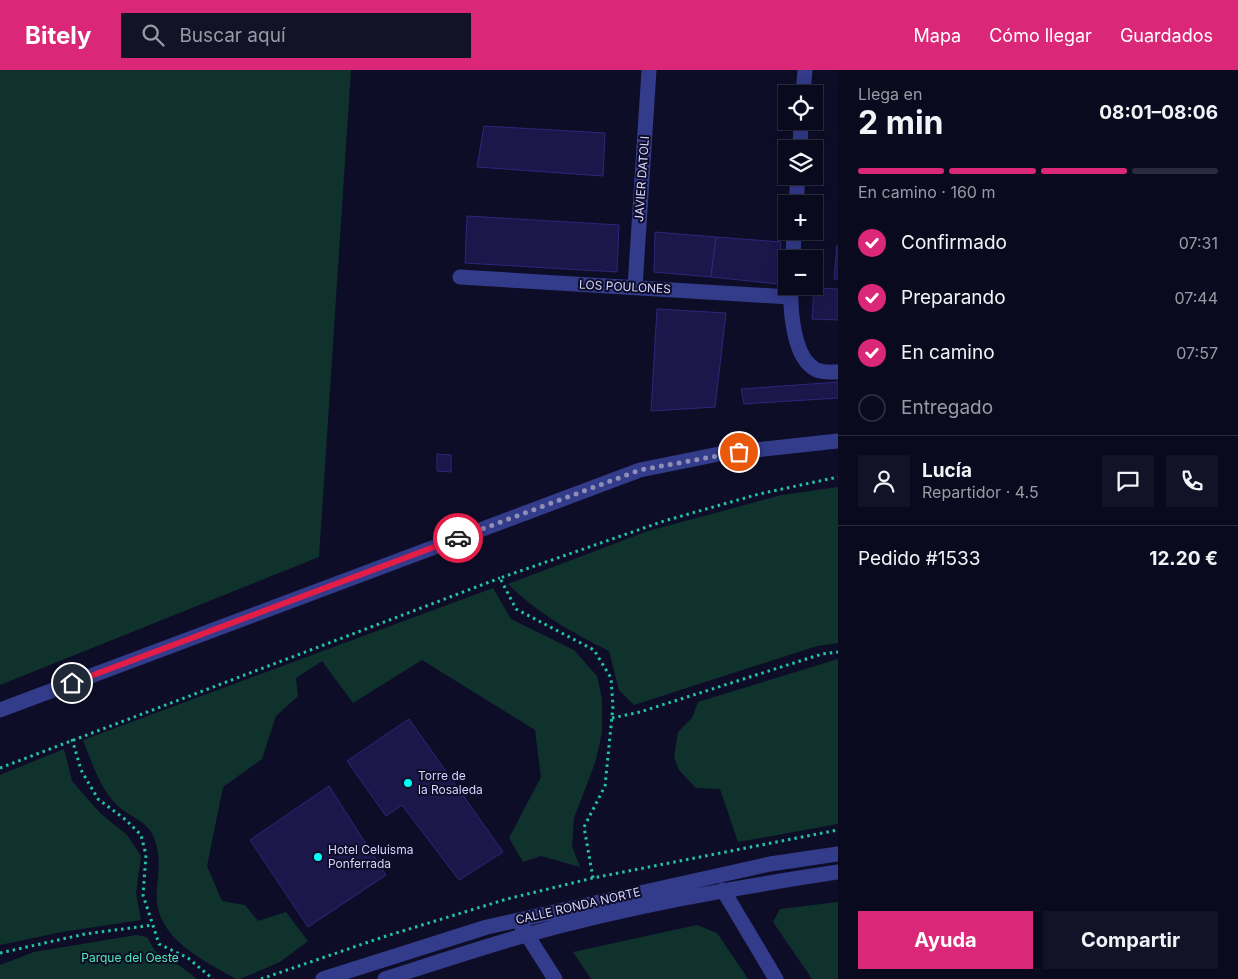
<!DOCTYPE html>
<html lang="es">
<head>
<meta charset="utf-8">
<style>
	body { margin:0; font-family:Inter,sans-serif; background:#131327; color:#f1f3f6; height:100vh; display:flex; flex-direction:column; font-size:19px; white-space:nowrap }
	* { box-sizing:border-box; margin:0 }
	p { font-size:16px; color:#999aa4 }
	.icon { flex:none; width:28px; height:28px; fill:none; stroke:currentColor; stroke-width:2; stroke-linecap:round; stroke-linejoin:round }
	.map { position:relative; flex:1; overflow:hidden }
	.drawer { display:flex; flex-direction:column; background:#0a0a1e; width:400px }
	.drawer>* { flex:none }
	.controls { position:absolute; left:778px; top:15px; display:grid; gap:10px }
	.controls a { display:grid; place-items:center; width:45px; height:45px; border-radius:0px; background:#0a0a1e; box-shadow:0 2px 12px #0003,0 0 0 1px #2a2b3c; font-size:25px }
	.pin { position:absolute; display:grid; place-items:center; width:42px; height:42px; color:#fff; margin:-21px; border:2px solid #fff; border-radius:50%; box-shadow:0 1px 5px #0007 }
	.courier { position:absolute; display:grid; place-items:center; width:50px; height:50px; margin:-25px; border:4px solid #e11d48; border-radius:50%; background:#fff; color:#222; box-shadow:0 1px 6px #0007 }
	.summary em { font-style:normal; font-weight:700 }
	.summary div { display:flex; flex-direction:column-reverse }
	.summary { display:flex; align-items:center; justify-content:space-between; height:85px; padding:0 20px }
	h1 { font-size:32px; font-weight:700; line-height:38px }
	.bar { display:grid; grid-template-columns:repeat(4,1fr); gap:8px 5px; align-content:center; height:60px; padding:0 20px }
	.bar i { height:6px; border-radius:4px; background:#2a2b3c }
	.bar .current { background:#db2777 }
	.bar p { grid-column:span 4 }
	.line { display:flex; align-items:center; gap:12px; padding:0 20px; border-top:1px solid #2a2b3c }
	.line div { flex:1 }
	.round { display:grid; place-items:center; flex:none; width:52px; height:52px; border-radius:0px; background:#131327 }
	ol { padding:0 20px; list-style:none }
	li { display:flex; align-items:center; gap:15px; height:55px }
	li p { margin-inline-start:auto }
	li .icon { padding:5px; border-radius:50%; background:#db2777; color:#fff; stroke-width:4 }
	li:last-child { color:#999aa4 }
	li i { width:28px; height:28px; border:2px solid #2a2b3c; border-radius:50% }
	.button { display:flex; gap:10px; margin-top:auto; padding:10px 20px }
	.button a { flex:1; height:58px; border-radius:0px; background:#db2777; color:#fff; font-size:20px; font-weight:700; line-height:58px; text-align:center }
	.button a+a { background:#131327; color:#f1f3f6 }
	header { display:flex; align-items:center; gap:30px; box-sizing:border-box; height:70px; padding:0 25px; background:#db2777; color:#fff }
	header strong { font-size:24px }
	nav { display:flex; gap:28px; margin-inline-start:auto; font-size:18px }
	.search { width:350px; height:45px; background:#131327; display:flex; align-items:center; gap:12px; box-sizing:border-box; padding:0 18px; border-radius:0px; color:#999aa4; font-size:19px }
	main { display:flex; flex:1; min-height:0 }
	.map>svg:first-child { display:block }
	.green { fill:#0f322d }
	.building { fill:#1b174b; stroke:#2d2779 }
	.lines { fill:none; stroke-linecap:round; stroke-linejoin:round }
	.path { stroke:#23c4a6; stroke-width:3; stroke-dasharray:2.5 4; stroke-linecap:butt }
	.minor { stroke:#333b8b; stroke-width:15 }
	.done { stroke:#8f8eb4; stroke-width:5; stroke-dasharray:0 9 }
	.route { stroke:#e11d48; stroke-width:6 }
	.poi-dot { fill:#00fff9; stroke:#0e0d28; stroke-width:2 }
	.labels { text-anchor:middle; stroke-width:4; stroke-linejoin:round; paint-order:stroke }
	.street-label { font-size:12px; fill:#d4d4ff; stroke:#0e0d28 }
	.poi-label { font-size:12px; fill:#d4d4ff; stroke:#0e0d28; text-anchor:start }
	.park-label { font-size:12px; fill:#53ebb3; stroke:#0e0d28 }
</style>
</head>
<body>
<header>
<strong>Bitely</strong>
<div class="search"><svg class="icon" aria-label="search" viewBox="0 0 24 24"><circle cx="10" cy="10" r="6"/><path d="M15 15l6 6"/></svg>Buscar aquí</div>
<nav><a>Mapa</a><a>Cómo llegar</a><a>Guardados</a></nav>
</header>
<main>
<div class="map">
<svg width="838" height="909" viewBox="0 0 838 909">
	<rect width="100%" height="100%" fill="#0e0d28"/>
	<path class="green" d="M0 0H351L319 487 0 615Z
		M838 417V573L817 576 634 635 619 620 609 581C570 561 540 545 508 514L648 461 782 425Z
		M493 518 511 549 574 580 597 606 602 629V663L595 693 574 748 572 776 580 797 541 786 523 792 509 768 541 707 535 660 422 590 353 633 322 591 296 608 298 626 276 646 262 689 223 717 207 796 222 831 245 835 258 851 286 842 308 871 280 892 240 909H236C200 888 152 867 157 818 159 800 161 778 151 762 145 751 127 745 118 736 100 719 92 693 83 670Z
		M838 589V754L738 772 720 719 696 718 679 700 674 688 678 662 692 648 698 632Z
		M64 679 72 711 100 743 127 765 141 786 136 823 141 850 62 862 0 875V705Z
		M838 832V909H812L773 852 780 839Z
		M697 855 717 863 748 909H591L573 882Z
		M136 865 147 867 155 881 180 896 197 909H0V895L34 882Z"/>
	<path class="building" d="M484 56 605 63 603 106 477 97Z
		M467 146 619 155 617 202 465 193Z
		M655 162 716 167 711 207 654 202Z
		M716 167 781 172 778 214 711 207Z
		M837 175H838V209H834Z
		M814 218 838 219V250L812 249Z
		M657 239 726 243 715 337 651 341Z
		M838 312V328L744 334 741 319Z
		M437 384 451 385V402L437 401Z
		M409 649 503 782 459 810 402 735 386 746 347 691Z
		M329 716 386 805 308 857 250 770Z"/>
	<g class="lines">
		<path class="path" d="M612 648 640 642 822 584 838 582
			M72 669 81 700 98 729 126 750 141 765 146 785 143 825 159 874 188 888 213 909
			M0 698 500 508
			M593 808 584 757 605 716 613 636 611 608 594 580 516 539 500 508 664 451 759 424 838 407
			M0 883 85 864 153 855
			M261 909 383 867 507 829 593 808 838 760"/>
		<path class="minor" d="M803 24 805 0
			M800 79 801 51
			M796 134 798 106
			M793 189 794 161
			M460 207 790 227
			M791 216C790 239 793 287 815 299 821 303 831 302 838 302
			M635 217 649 0
			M0 640 640 400 719 384 838 371
			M723 820 776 909
			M522 857 555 909
			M323 909 487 857 770 794 838 784
			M385 909C432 894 479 878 526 865 629 836 733 818 838 802"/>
	</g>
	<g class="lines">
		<path class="done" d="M458 468 640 400 739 382"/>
		<path class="route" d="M72 613 458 468"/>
	</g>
	<g class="poi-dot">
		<circle cx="408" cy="713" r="5"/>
		<circle cx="318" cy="787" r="5"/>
	</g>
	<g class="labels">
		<g class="street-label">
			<text transform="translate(642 109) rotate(-86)" y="4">JAVIER DATOLI</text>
			<text transform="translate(625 217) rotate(3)" y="4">LOS POULONES</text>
			<text transform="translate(578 836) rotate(-13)" y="4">CALLE RONDA NORTE</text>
		</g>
		<g class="poi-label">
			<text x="418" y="710">Torre de<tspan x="418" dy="14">la Rosaleda</tspan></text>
			<text x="328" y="784">Hotel Celuisma<tspan x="328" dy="14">Ponferrada</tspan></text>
		</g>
		<g class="park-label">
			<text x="130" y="892">Parque del Oeste</text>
		</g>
	</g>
</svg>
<div class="controls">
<a><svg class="icon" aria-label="locate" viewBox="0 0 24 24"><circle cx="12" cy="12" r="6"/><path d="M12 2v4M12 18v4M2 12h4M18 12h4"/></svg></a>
<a><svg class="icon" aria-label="layers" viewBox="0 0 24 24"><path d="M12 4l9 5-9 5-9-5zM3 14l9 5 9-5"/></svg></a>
<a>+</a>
<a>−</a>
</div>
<div class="pin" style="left:739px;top:382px;background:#ea580c"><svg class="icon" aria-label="bag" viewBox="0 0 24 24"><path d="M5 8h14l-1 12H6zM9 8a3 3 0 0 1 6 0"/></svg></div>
<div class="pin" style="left:72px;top:613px;background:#1f2937"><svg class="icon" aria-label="home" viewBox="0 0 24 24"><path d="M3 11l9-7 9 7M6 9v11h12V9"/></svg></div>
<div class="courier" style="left:458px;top:468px"><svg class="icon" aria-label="car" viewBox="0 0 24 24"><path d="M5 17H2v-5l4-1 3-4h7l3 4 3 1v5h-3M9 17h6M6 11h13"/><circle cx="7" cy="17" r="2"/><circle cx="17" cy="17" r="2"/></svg></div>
</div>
<section class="drawer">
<div class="summary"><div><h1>2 min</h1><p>Llega en</p></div><em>08:01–08:06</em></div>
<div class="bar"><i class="current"></i><i class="current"></i><i class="current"></i><i></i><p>En camino · 160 m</p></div>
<ol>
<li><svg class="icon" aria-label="check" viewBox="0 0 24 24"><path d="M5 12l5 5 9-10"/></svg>Confirmado<p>07:31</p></li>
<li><svg class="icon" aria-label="check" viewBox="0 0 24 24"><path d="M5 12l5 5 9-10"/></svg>Preparando<p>07:44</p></li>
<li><svg class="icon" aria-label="check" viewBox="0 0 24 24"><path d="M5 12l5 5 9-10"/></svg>En camino<p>07:57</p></li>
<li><i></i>Entregado</li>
</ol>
<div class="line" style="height:90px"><a class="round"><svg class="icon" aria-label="person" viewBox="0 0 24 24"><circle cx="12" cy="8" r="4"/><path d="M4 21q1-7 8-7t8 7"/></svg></a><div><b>Lucía</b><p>Repartidor · 4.5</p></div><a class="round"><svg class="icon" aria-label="chat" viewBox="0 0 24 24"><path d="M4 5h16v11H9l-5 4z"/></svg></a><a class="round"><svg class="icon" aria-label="phone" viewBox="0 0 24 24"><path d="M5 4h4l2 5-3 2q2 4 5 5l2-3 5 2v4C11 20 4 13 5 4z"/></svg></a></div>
<div class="line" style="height:65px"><div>Pedido #1533</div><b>12.20 €</b></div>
<div class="button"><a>Ayuda</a><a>Compartir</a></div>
</section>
</main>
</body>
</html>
